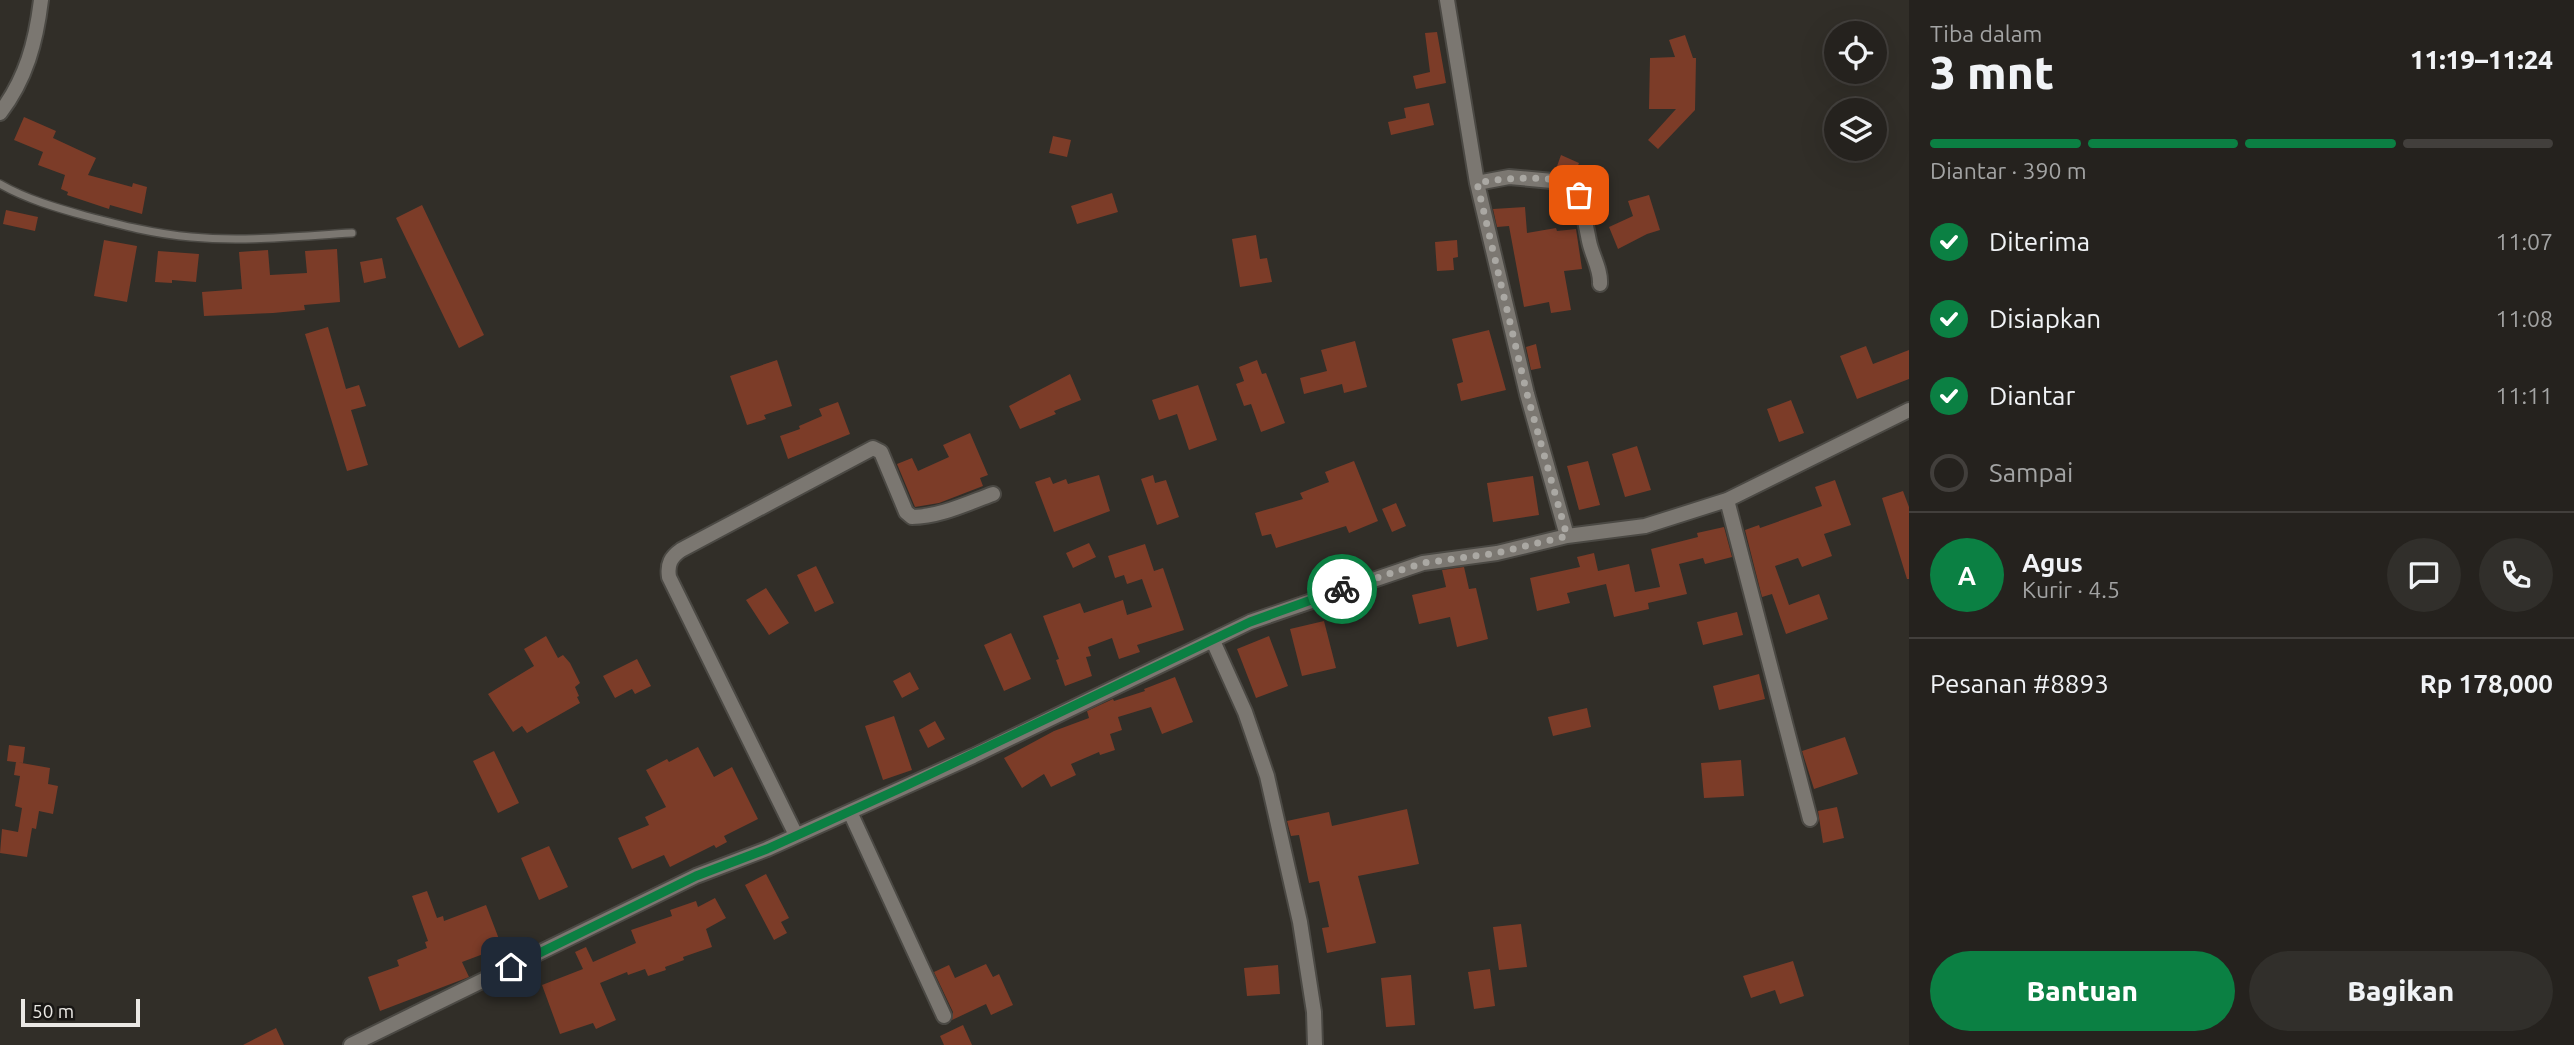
<!DOCTYPE html>
<html lang="id">
<head>
<meta charset="utf-8">
<style>
	body { margin:0; font-family:Ubuntu,sans-serif; background:#312f2b; color:#f1f3f6; height:100vh; display:flex; flex-direction:column; font-size:26px; white-space:nowrap }
	* { box-sizing:border-box; margin:0 }
	p { font-size:23px; color:#a3a4a4 }
	.icon { flex:none; width:38px; height:38px; fill:none; stroke:currentColor; stroke-width:2; stroke-linecap:round; stroke-linejoin:round }
	.map { position:relative; flex:1; overflow:hidden }
	.side { display:flex; flex-direction:column; background:#25221e; width:665px }
	.side>* { flex:none }
	.fabs { position:absolute; left:1824px; top:21px; display:grid; gap:14px }
	.fabs a { display:grid; place-items:center; width:63px; height:63px; border-radius:50%; background:#25221e; box-shadow:0 7px 28px #0002,0 0 0 2px #423f3c; font-size:35px }
	.scale { position:absolute; left:21px; bottom:18px; width:119px; box-sizing:border-box; padding-left:7px; border:4px solid #ebe9e5; border-top:0; font-size:19px; line-height:24px; white-space:nowrap; color:#ebe9e5; -webkit-text-stroke:5px #181614; paint-order:stroke }
	.pin { position:absolute; display:grid; place-items:center; width:60px; height:60px; color:#fff; margin:-30px; border-radius:14px; box-shadow:0 4px 10px #0006 }
	.courier { position:absolute; display:grid; place-items:center; width:70px; height:70px; margin:-35px; border:5px solid #0b8043; border-radius:50%; background:#fff; color:#222; box-shadow:0 2px 9px #0007 }
	.overview em { font-style:normal; font-weight:800 }
	.overview div { display:flex; flex-direction:column-reverse }
	.overview { display:flex; align-items:center; justify-content:space-between; height:119px; padding:0 21px }
	h1 { font-size:46px; font-weight:800; line-height:52px }
	.bar { display:grid; grid-template-columns:repeat(4,1fr); gap:10px 7px; align-content:center; height:84px; padding:0 21px }
	.bar i { height:9px; border-radius:5px; background:#423f3c }
	.bar .selected { background:#0b8043 }
	.bar p { grid-column:span 4 }
	.line { display:flex; align-items:center; gap:18px; padding:0 21px; border-top:2px solid #423f3c }
	.line div { flex:1 }
	.round { display:grid; place-items:center; flex:none; width:74px; height:74px; border-radius:37px; background:#312f2b }
	ol { padding:0 21px; list-style:none }
	li { display:flex; align-items:center; gap:21px; height:77px }
	li p { margin-inline-start:auto }
	li .icon { padding:7px; border-radius:50%; background:#0b8043; color:#fff; stroke-width:4 }
	li:last-child { color:#a3a4a4 }
	li i { width:38px; height:38px; border:4px solid #423f3c; border-radius:50% }
	.action { display:flex; gap:14px; margin-top:auto; padding:14px 21px }
	.action a { flex:1; height:80px; border-radius:42px; background:#0b8043; color:#fff; font-size:28px; font-weight:800; line-height:80px; text-align:center }
	.action a+a { background:#312f2b; color:#f1f3f6 }
	main { display:flex; flex:1; min-height:0 }
	.map>svg:first-child { display:block }
	.building { fill:#7c3c28 }
	.lines { fill:none; stroke-linecap:round; stroke-linejoin:round }
	.lane-casing { stroke:#4b4944; stroke-width:10 }
	.street-casing { stroke:#4b4944; stroke-width:18 }
	.lane { stroke:#7b7771; stroke-width:7 }
	.street { stroke:#7b7771; stroke-width:14 }
	.done { stroke:#aaa8a3; stroke-width:7; stroke-dasharray:0 12.6 }
	.route { stroke:#0b8043; stroke-width:9 }
</style>
</head>
<body>
<main>
<div class="map">
<svg width="1909" height="1045" viewBox="0 0 1909 1045">
	<rect width="100%" height="100%" fill="#312e28"/>
	<path class="building" d="M1437 32 1446 83 1416 89 1413 76 1430 72 1425 33Z
		M1685 35 1693 58H1696L1695 110 1658 149 1648 140 1676 109H1649L1650 58 1675 57 1669 40Z
		M1429 103 1434 125 1391 135 1388 122 1406 118 1404 108Z
		M24 117 56 131 53 138 96 158 88 175 132 187 133 183 147 187 142 214 110 205 109 209 67 195 68 192 61 189 65 175 38 165 43 152 14 140Z
		M1053 136 1071 140 1067 157 1049 153Z
		M1561 155 1579 163 1575 173 1556 169Z
		M1112 193 1118 212 1077 224 1071 206Z
		M1649 195 1660 230 1647 234 1618 249 1609 227 1633 216 1628 201Z
		M422 205 484 335 459 348 396 218Z
		M1525 207 1527 233 1556 228 1557 231 1576 229 1582 269 1564 271 1571 310 1551 313 1549 302 1524 307 1509 226 1497 227 1493 209Z
		M6 210 38 217 35 231 3 224Z
		M1256 235 1260 259 1267 258 1272 282 1240 287 1232 239Z
		M104 240 137 246 127 302 94 296Z
		M1457 240 1458 257 1453 258 1454 270 1437 271 1435 242Z
		M337 249 340 302 304 305 305 310 273 313 204 316 202 292 242 289 239 252 268 250 270 275 307 273 305 251Z
		M158 251 199 254 196 282 172 280V283L155 282Z
		M382 258 386 278 364 283 360 262Z
		M328 327 346 389 359 385 366 406 351 410 368 465 347 471 305 334Z
		M1489 330 1506 390 1461 401 1457 384 1463 382 1452 339Z
		M1355 341 1367 387 1344 393 1342 384 1304 394 1300 378 1327 371 1321 350Z
		M1536 344 1541 368 1531 370 1526 347Z
		M1866 346 1873 364 1909 350V379L1857 399 1840 356Z
		M777 360 792 406 764 415 766 419 747 425 730 376Z
		M1257 360 1262 374 1266 373 1285 423 1261 432 1251 404 1244 406 1236 384 1244 381 1239 367Z
		M1070 374 1081 400 1054 411 1056 414 1020 429 1009 406Z
		M1198 385 1217 440 1189 450 1177 414 1159 420 1152 400Z
		M1791 400 1804 433 1779 442 1767 409Z
		M838 402 850 434 788 459 780 436 800 429 799 426 822 416 819 409Z
		M970 433 988 475 980 478 983 486 939 503 915 507 897 464 912 458 918 471 949 457 943 445Z
		M1637 446 1651 490 1625 497 1612 454Z
		M1354 461 1378 521 1349 533 1346 526 1276 548 1271 534 1262 536 1255 513 1303 499 1300 493 1329 482 1325 472Z
		M1588 461 1600 505 1579 510 1567 466Z
		M1099 475 1110 511 1054 532 1035 482 1050 477 1053 484 1066 479 1068 484Z
		M1153 475 1155 483 1166 480 1179 517 1157 525 1141 479Z
		M1533 476 1539 515 1493 522 1487 483Z
		M1835 480 1851 525 1824 534 1832 556 1802 567 1798 558 1775 566 1789 605 1819 594 1828 619 1786 634 1772 594 1762 597 1745 530 1759 525 1760 528 1822 506 1815 487Z
		M1903 491 1909 507V579H1907L1882 498Z
		M1396 503 1406 526 1392 532 1382 509Z
		M1724 527 1732 557 1705 564 1703 558 1679 564 1687 594 1648 603 1649 609 1614 617 1606 584 1567 593 1570 603 1537 611 1530 578 1580 567 1577 557 1594 553 1598 571 1629 564 1635 592 1660 587 1651 549 1698 537 1697 533Z
		M1089 543 1096 557 1073 568 1066 553Z
		M1145 544 1154 571 1163 568 1184 630 1137 645 1140 652 1119 659 1112 638 1088 647 1091 656 1086 657 1092 676 1065 686 1056 660 1059 659 1043 616 1080 603 1084 613 1123 600 1127 615 1152 607 1142 579 1127 584 1124 575 1115 578 1108 556Z
		M816 566 834 603 815 612 797 575Z
		M1464 567 1469 589 1476 588 1488 639 1457 647 1450 617 1419 624 1412 595 1446 587 1442 570Z
		M766 588 789 623 769 635 746 600Z
		M1737 612 1743 635 1703 645 1697 622Z
		M1324 621 1336 668 1302 676 1290 629Z
		M1011 633 1031 679 1004 691 984 645Z
		M546 636 558 658 563 655 570 663 580 683 575 687 579 696 577 697 580 703 527 733 522 726 513 732 488 694 534 666 524 649Z
		M1269 636 1288 686 1256 698 1237 649Z
		M637 659 651 686 635 694 632 689 615 698 603 676Z
		M910 672 919 689 902 698 893 681Z
		M1759 674 1765 699 1719 710 1713 686Z
		M1175 677 1193 722 1162 734 1151 707 1118 717 1122 730 1110 734 1115 750 1100 755 1099 752 1071 764 1076 775 1051 787 1044 774 1022 788 1004 758 1054 731 1089 718 1087 711 1113 699 1114 701 1145 691 1144 689Z
		M1587 708 1591 727 1553 736 1548 717Z
		M894 716 912 770 883 780 865 726Z
		M935 721 945 739 928 748 919 730Z
		M1845 737 1858 774 1814 789 1802 751Z
		M9 745 25 747 23 763 7 761Z
		M698 747 714 777 732 767 758 819 724 836 727 842 716 848 714 845 670 867 664 855 632 869 618 838 649 825 645 817 666 807 646 770 667 759 669 762Z
		M494 751 519 803 498 813 473 761Z
		M1741 760 1744 796 1704 798 1701 763Z
		M16 762 50 768 48 784 58 786 53 814 39 811 36 829 32 828 27 857 0 853 2 829 18 832 22 808 15 806 20 776 14 775Z
		M1837 807 1844 838 1823 843 1818 811Z
		M1407 809 1419 864 1358 876 1376 943 1327 953 1322 928 1329 927 1319 881 1309 883 1299 835 1291 836 1287 821 1329 812 1332 826Z
		M549 846 568 887 539 900 521 858Z
		M766 874 789 918 781 922 787 933 774 940 745 885Z
		M427 891 437 918 443 916 444 921 486 905 502 947 462 962 469 977 380 1011 368 977 399 966 397 960 427 948 425 942 428 941 412 896Z
		M715 898 726 918 706 929 712 947 683 957 684 960 665 967 666 970 648 976 645 969 628 975 627 972 600 983 616 1020 596 1029 593 1023 560 1034 542 985 583 969 575 952 586 947 593 962 636 943 631 930 672 916 670 910 696 901 698 907Z
		M1521 924 1527 967 1499 970 1493 927Z
		M1793 961 1804 996 1780 1004 1775 990 1751 998 1743 976Z
		M986 964 993 977 999 974 1013 1005 991 1015 986 1004 952 1020 953 1012 934 972 949 965 955 978Z
		M1278 965 1280 994 1247 996 1244 968Z
		M1490 969 1495 1006 1474 1009 1468 972Z
		M1411 975 1415 1025 1386 1027 1381 978Z
		M963 1025 972 1045H944L940 1036Z
		M276 1028 284 1045H243Z"/>
	<g class="lines">
		<g class="lane-casing">
			<path id="lane" d="M0 184C26 199 57 208 86 216 120 225 155 234 191 237 245 242 299 236 352 233"/>
		</g>
		<g class="street-casing">
			<path id="street" d="M1447 0 1477 183 1527 394 1567 536 1645 526 1727 500 1909 410
				M0 113C26 79 36 42 41 0
				M1477 183 1509 177 1574 183C1582 202 1585 221 1589 241 1592 256 1601 269 1600 284
				M1727 500 1810 819
				M1213 641 1245 712 1267 776 1300 922 1314 1012 1315 1045
				M850 812 944 1016
				M796 835 669 577C667 564 671 557 681 550L873 448 881 452 906 512 912 517C939 517 968 503 993 494
				M351 1045 696 876 767 849 973 756 1250 622 1423 563 1497 553 1567 536"/>
		</g>
		<use href="#lane" class="lane"/>
		<use href="#street" class="street"/>
	</g>
	<g class="lines">
		<path class="done" d="M1342 589 1423 563 1497 553 1567 536 1527 394 1477 183C1510 177 1541 176 1574 183L1579 195"/>
		<path class="route" d="M511 967 696 876 767 849 899 789 1250 622 1342 589"/>
	</g>
</svg>
<div class="fabs">
<a><svg class="icon" aria-label="locate" viewBox="0 0 24 24"><circle cx="12" cy="12" r="6"/><path d="M12 2v4M12 18v4M2 12h4M18 12h4"/></svg></a>
<a><svg class="icon" aria-label="layers" viewBox="0 0 24 24"><path d="M12 4l9 5-9 5-9-5zM3 14l9 5 9-5"/></svg></a>
</div>
<div class="scale">50 m</div>
<div class="pin" style="left:1579px;top:195px;background:#ea580c"><svg class="icon" aria-label="bag" viewBox="0 0 24 24"><path d="M5 8h14l-1 12H6zM9 8a3 3 0 0 1 6 0"/></svg></div>
<div class="pin" style="left:511px;top:967px;background:#1f2937"><svg class="icon" aria-label="home" viewBox="0 0 24 24"><path d="M3 11l9-7 9 7M6 9v11h12V9"/></svg></div>
<div class="courier" style="left:1342px;top:589px"><svg class="icon" aria-label="bike" viewBox="0 0 24 24"><circle cx="6" cy="16" r="4"/><circle cx="18" cy="16" r="4"/><path d="M6 16l4-8h5l3 8M10 8l3 8H6M13 5h3"/></svg></div>
</div>
<section class="side">
<div class="overview"><div><h1>3 mnt</h1><p>Tiba dalam</p></div><em>11:19–11:24</em></div>
<div class="bar"><i class="selected"></i><i class="selected"></i><i class="selected"></i><i></i><p>Diantar · 390 m</p></div>
<ol>
<li><svg class="icon" aria-label="check" viewBox="0 0 24 24"><path d="M5 12l5 5 9-10"/></svg>Diterima<p>11:07</p></li>
<li><svg class="icon" aria-label="check" viewBox="0 0 24 24"><path d="M5 12l5 5 9-10"/></svg>Disiapkan<p>11:08</p></li>
<li><svg class="icon" aria-label="check" viewBox="0 0 24 24"><path d="M5 12l5 5 9-10"/></svg>Diantar<p>11:11</p></li>
<li><i></i>Sampai</li>
</ol>
<div class="line" style="height:126px"><b class="round" style="background:#0b8043;color:#fff">A</b><div><b>Agus</b><p>Kurir · 4.5</p></div><a class="round"><svg class="icon" aria-label="chat" viewBox="0 0 24 24"><path d="M4 5h16v11H9l-5 4z"/></svg></a><a class="round"><svg class="icon" aria-label="phone" viewBox="0 0 24 24"><path d="M5 4h4l2 5-3 2q2 4 5 5l2-3 5 2v4C11 20 4 13 5 4z"/></svg></a></div>
<div class="line" style="height:91px"><div>Pesanan #8893</div><b>Rp 178,000</b></div>
<div class="action"><a>Bantuan</a><a>Bagikan</a></div>
</section>
</main>
</body>
</html>
